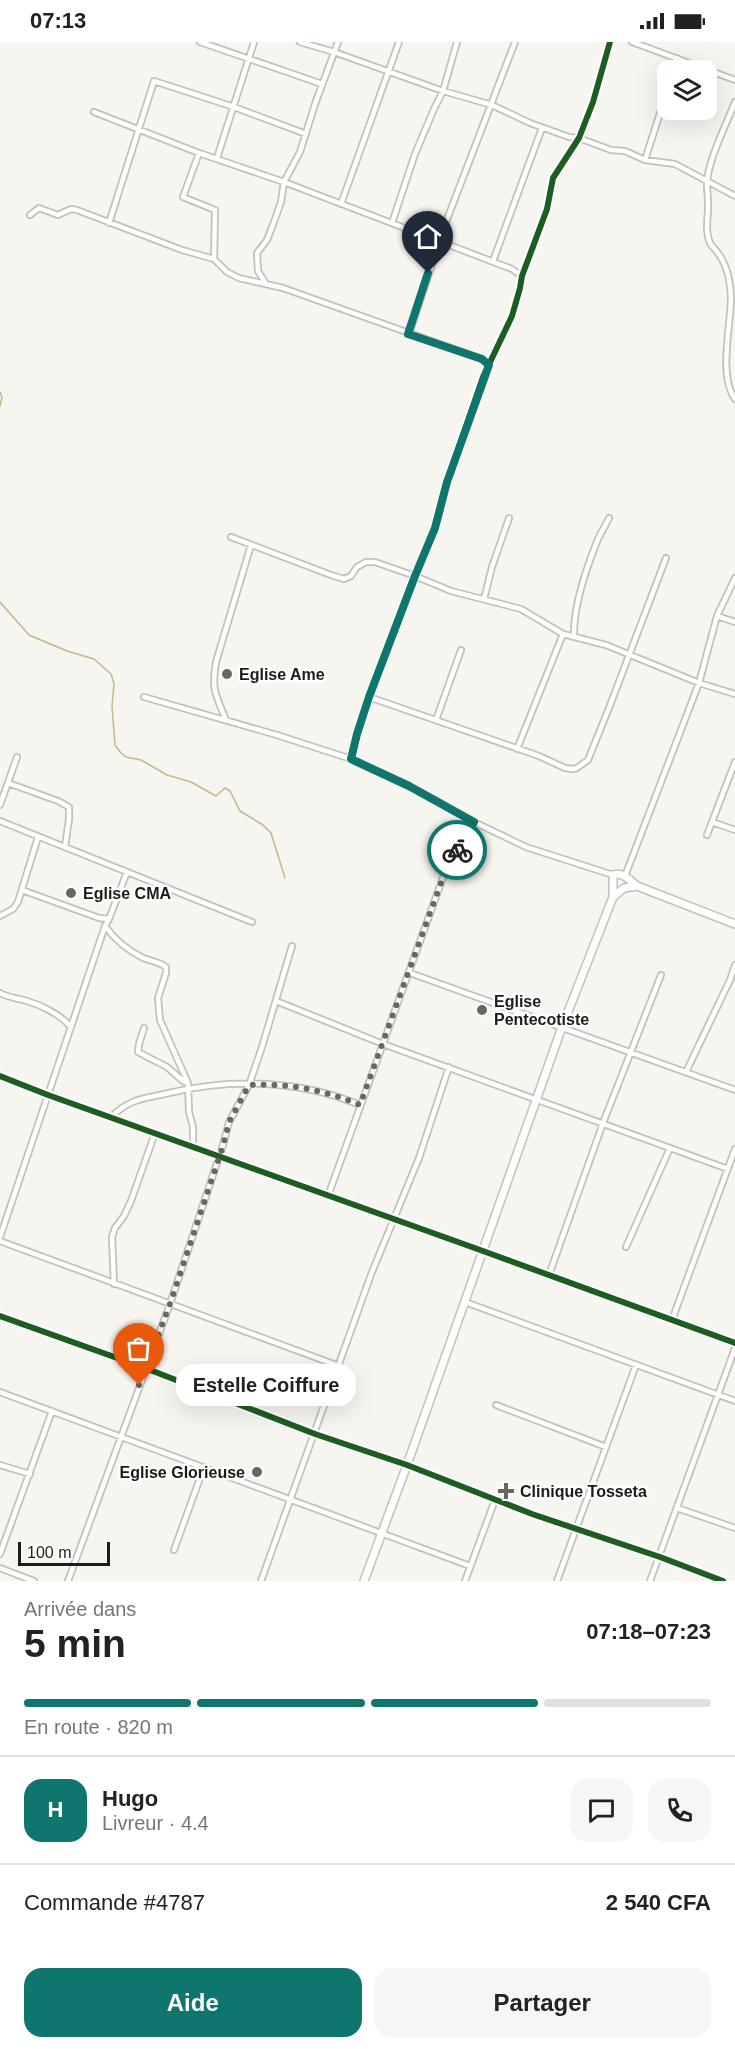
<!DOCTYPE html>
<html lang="fr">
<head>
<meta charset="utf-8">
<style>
	body { margin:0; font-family:Arial,sans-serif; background:#f6f6f6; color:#222; height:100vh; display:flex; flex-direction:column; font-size:22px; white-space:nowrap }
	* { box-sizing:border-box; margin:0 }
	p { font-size:20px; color:#767676 }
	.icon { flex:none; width:33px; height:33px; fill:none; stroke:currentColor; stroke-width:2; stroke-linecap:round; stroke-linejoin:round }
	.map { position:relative; height:1539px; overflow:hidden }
	.panel { display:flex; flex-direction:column; background:#fff; flex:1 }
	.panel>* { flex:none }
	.fabs { position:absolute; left:657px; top:18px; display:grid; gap:12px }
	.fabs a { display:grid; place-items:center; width:60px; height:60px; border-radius:12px; background:#fff; box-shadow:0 6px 24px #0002; font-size:30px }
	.scale { position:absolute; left:18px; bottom:15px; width:92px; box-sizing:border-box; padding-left:6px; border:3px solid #1c1b17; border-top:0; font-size:16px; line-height:21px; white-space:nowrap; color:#1c1b17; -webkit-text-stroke:4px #fff; paint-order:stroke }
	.pin { position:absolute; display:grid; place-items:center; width:51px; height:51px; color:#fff; margin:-62px -26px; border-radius:50% 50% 50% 0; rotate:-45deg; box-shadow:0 0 6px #0007 }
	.pin .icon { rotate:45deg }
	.courier { position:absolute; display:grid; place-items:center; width:60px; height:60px; margin:-30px; border:4px solid #0f766e; border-radius:50%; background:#fff; color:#222; box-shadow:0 2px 8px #0007 }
	.bubble { position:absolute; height:42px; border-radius:18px; background:#fff; box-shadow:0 6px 24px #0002; font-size:20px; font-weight:800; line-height:42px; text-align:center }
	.summary em { font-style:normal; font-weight:800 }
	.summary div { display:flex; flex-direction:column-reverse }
	.summary { display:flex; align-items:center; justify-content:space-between; height:102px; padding:0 24px }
	h1 { font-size:39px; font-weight:800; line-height:45px }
	.bar { display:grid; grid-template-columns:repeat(4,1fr); gap:9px 6px; align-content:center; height:72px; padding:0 24px }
	.bar i { height:8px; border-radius:4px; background:#e0e0e0 }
	.bar .active { background:#0f766e }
	.bar p { grid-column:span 4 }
	.line { display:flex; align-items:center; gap:15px; padding:0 24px; border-top:2px solid #e0e0e0 }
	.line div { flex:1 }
	.round { display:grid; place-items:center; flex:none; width:63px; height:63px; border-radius:18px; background:#f6f6f6 }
	.button { display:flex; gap:12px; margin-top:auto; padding:12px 24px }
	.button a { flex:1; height:69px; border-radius:18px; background:#0f766e; color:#fff; font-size:24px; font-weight:800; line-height:69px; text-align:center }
	.button a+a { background:#f6f6f6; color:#222 }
	.status { display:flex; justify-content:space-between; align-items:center; height:42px; padding:0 30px; background:#fff; direction:ltr }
	.status svg { height:16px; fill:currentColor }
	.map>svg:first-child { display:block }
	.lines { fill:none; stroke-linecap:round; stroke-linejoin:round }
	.stream { stroke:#c4b788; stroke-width:1.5 }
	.street-casing { stroke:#c2c1bd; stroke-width:8 }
	.secondary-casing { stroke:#c2c1bd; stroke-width:10 }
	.street { stroke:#fefefd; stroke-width:4.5 }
	.secondary { stroke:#fefefd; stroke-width:7 }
	.cycleway-casing { stroke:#fff; stroke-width:10 }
	.cycleway { stroke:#1b5e20; stroke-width:6 }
	.done { stroke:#686763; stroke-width:6; stroke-dasharray:0 10.8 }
	.route { stroke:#0f766e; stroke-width:8 }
	.poi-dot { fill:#686763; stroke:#fff; stroke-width:2 }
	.labels { text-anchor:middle; stroke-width:5; stroke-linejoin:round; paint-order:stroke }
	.poi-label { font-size:16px; font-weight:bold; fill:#1c1b17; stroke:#fff; text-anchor:start }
</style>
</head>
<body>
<div class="status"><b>07:13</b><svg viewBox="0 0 49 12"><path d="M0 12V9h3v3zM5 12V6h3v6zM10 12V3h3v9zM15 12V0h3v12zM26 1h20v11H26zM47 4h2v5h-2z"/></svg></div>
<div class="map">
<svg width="735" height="1539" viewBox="0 0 735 1539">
	<rect width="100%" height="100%" fill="#f6f5f0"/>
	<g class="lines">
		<path class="stream" d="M0 350 2 355 0 364
			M0 560 29 593 67 609 94 617 111 632 114 642 112 664 115 703 121 711 126 715 141 718 167 733 191 740 216 754 225 746 230 749 240 769 263 783 271 791 285 836"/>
		<g class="street-casing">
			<path id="street" d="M200 0 322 42
				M300 0 334 10 443 49 492 63 530 81 569 95 579 96 611 108 625 109 645 118 675 122 735 154
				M632 0 735 38
				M673 28 677 16
				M735 60C727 81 707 120 707 142 707 148 708 154 708 160 709 174 704 187 710 201 712 205 716 208 718 211 728 225 730 239 731 255 731 283 718 334 735 357
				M94 70 199 111 284 140 512 227 522 234
				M199 111 183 155 215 168 214 217
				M217 116 254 0
				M645 118 668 46
				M341 162 399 0
				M30 173 39 166 58 173 71 167 77 168 182 208 214 217 227 230 239 236 283 246 482 317 489 323
				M109 181 154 39 234 65 306 92
				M392 181 415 112 434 67 443 49 457 0
				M493 219 542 86
				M266 242 258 229 257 211 267 198 274 180 281 160 284 140 300 110 315 62 338 0
				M409 292 446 180 515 0
				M231 495 331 533 344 537 351 534 357 525 366 520H375L415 534 451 549 521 567 563 592 606 603 699 641 735 652
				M484 557 492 525 509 476
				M717 574 735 580
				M574 595C573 565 585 530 596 502 599 493 605 485 609 476
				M144 655 277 693 351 717 409 744 474 780
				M369 655 539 714 565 726 572 727 577 726 588 718 609 666 666 516
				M226 678C216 653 211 648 216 620L251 503
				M436 678 461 608
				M517 707 563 592
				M351 717 357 692 369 655 415 534 435 486 447 440 483 335 512 274 520 246 522 234 547 167 553 136 579 96 593 60 610 0
				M8 741 58 759 69 765V777L65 805
				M0 763 17 715
				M0 779 252 880
				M712 780 735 788
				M707 793 735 720
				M625 834 699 641 717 574 735 536
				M22 848 99 876 109 877
				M0 874 13 867 18 860 38 795
				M105 884C115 898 127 908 143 916 151 919 159 920 166 925V931L158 956 160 978 188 1041 189 1070 193 1085V1105
				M410 931 735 1048
				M0 951C9 956 18 956 27 959 41 963 59 972 69 983H71
				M276 959 383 1002 728 1127
				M144 986 139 1002 138 1010 167 1025 183 1039 188 1041
				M686 1030 730 938 735 923
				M0 1034 48 1053 483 1209 735 1301
				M111 1075C131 1056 143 1057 169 1051 232 1036 300 1038 360 1063
				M328 1154 445 830 474 780 526 805 613 833
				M0 1195 105 884 109 877 127 830
				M0 1199 339 1324
				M626 1205 670 1106
				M549 1233 603 1081 661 933
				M114 1242 112 1195 115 1186 124 1174 131 1159 155 1091
				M465 1260 735 1359
				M0 1274 145 1326 315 1392 407 1423 532 1472 660 1515 723 1539
				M672 1278 735 1107
				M0 1350 470 1524
				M496 1363 606 1405
				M0 1423 30 1432
				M677 1466 735 1486
				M174 1508 204 1425
				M0 1512 52 1369
				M0 1526 34 1539
				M68 1539 170 1262 223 1103 229 1080 249 1043 262 1005 292 904
				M261 1539 372 1230 419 1116 449 1025
				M465 1539 495 1458
				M557 1539 636 1323
				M650 1539 735 1306"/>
		</g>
		<g class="secondary-casing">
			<path id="secondary" d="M613 855V833C624 830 629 838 637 844L735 882
				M364 1539 407 1423 562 985 613 855 624 846 637 844"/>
		</g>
		<use href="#street" class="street"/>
		<use href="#secondary" class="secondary"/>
		<g class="cycleway-casing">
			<path id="cycleway" d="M351 717 357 692 369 655 415 534 435 486 447 440 483 335 512 274 520 246 522 234 547 167 553 136 579 96 593 60 610 0
				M0 1034 48 1053 483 1209 735 1301
				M0 1274 145 1326 315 1392 407 1423 532 1472 660 1515 723 1539"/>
		</g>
		<use href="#cycleway" class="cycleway"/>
	</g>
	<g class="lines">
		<path class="done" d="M139 1343 170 1262 223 1104 229 1080 249 1043C287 1041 325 1048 360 1063L445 830 457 808"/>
		<path class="route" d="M428 231 408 292 482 317 489 323 447 440 435 486 415 534 369 655 357 692 351 717 409 744 474 780 457 808"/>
	</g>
	<g class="poi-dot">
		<circle cx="227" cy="632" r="6"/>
		<circle cx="71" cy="851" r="6"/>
		<circle cx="482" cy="968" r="6"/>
		<circle cx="257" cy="1430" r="6"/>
		<path d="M503 1440h6v6h6v6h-6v6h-6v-6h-6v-6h6z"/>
	</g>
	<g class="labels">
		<g class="poi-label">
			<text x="239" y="638">Eglise Ame</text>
			<text x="83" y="857">Eglise CMA</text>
			<text x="494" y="965">Eglise<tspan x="494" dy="18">Pentecotiste</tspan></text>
			<text x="245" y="1436" text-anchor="end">Eglise Glorieuse</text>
			<text x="520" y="1455">Clinique Tosseta</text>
		</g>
	</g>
</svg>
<div class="fabs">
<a><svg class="icon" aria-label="layers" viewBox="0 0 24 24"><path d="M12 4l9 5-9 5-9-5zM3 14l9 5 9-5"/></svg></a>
</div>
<div class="scale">100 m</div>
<div class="pin" style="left:139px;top:1343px;background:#ea580c"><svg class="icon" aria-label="bag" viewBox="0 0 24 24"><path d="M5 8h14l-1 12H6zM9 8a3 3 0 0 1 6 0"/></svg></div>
<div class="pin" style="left:428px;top:231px;background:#1f2937"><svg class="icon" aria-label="home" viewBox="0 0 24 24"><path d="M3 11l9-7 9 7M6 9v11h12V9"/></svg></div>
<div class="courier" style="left:457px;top:808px"><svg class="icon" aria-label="bike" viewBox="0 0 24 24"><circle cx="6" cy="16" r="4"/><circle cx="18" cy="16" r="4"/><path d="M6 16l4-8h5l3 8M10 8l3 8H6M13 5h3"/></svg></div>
<div class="bubble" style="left:176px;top:1322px;width:180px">Estelle Coiffure</div>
</div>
<section class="panel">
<div class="summary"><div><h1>5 min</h1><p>Arrivée dans</p></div><em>07:18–07:23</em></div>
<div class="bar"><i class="active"></i><i class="active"></i><i class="active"></i><i></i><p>En route · 820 m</p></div>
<div class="line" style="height:108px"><b class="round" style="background:#0f766e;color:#fff">H</b><div><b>Hugo</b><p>Livreur · 4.4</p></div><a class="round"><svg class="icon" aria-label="chat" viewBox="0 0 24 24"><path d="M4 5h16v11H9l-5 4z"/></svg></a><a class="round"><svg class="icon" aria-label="phone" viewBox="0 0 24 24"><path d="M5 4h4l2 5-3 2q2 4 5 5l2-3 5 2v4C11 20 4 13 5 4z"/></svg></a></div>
<div class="line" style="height:78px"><div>Commande #4787</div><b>2 540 CFA</b></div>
<div class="button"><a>Aide</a><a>Partager</a></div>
</section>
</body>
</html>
